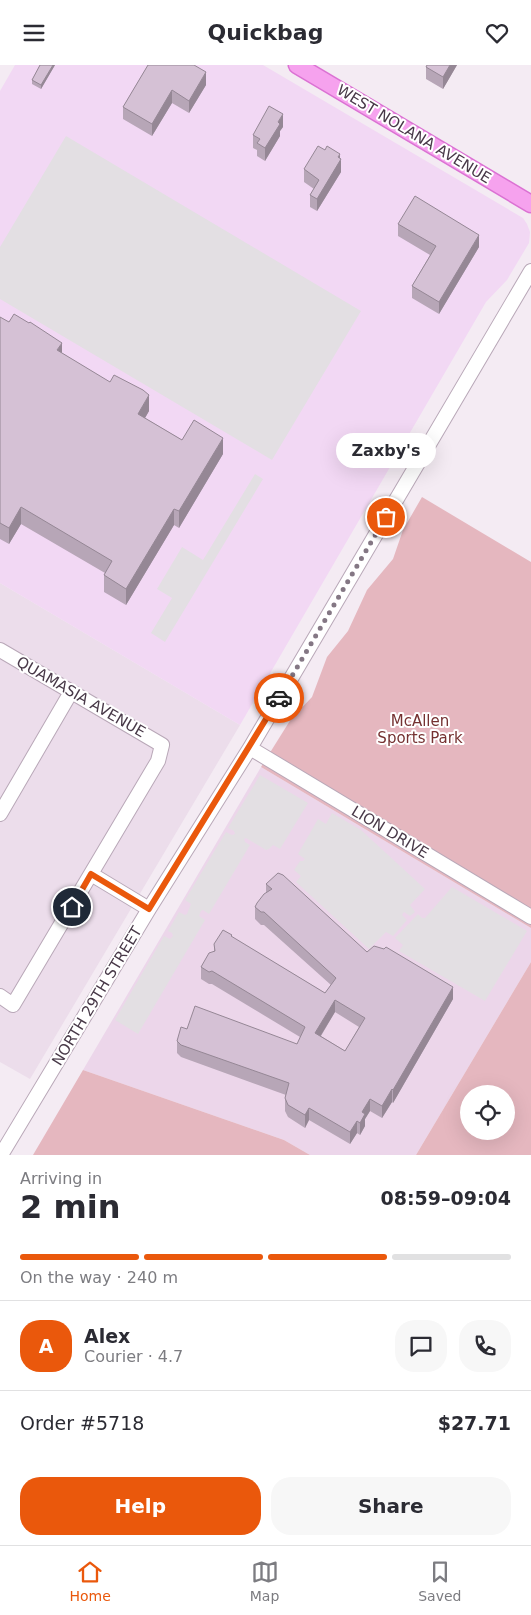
<!DOCTYPE html>
<html lang="en">
<head>
<meta charset="utf-8">
<style>
	body { margin:0; font-family:"DejaVu Sans",sans-serif; background:#f7f7f7; color:#2b2b33; height:100vh; display:flex; flex-direction:column; font-size:19px; white-space:nowrap }
	* { box-sizing:border-box; margin:0 }
	p { font-size:16px; color:#7c7c81 }
	.icon { flex:none; width:28px; height:28px; fill:none; stroke:currentColor; stroke-width:2; stroke-linecap:round; stroke-linejoin:round }
	.map { position:relative; height:1090px; overflow:hidden }
	.sheet { display:flex; flex-direction:column; background:#fff; flex:1 }
	.sheet>* { flex:none }
	.controls { position:absolute; left:460px; top:1020px; display:grid; gap:10px }
	.controls a { display:grid; place-items:center; width:55px; height:55px; border-radius:50%; background:#fff; box-shadow:0 5px 20px #0002; font-size:25px }
	.pin { position:absolute; display:grid; place-items:center; width:42px; height:42px; color:#fff; margin:-21px; border:2px solid #fff; border-radius:50%; box-shadow:0 1px 5px #0007 }
	.courier { position:absolute; display:grid; place-items:center; width:50px; height:50px; margin:-25px; border:4px solid #ea580c; border-radius:50%; background:#fff; color:#222; box-shadow:0 1px 6px #0007 }
	.bubble { position:absolute; height:35px; border-radius:18px; background:#fff; box-shadow:0 5px 20px #0002; font-size:16px; font-weight:700; line-height:35px; text-align:center }
	.overview em { font-style:normal; font-weight:700 }
	.overview div { display:flex; flex-direction:column-reverse }
	.overview { display:flex; align-items:center; justify-content:space-between; height:85px; padding:0 20px }
	h1 { font-size:32px; font-weight:700; line-height:38px }
	.bar { display:grid; grid-template-columns:repeat(4,1fr); gap:8px 5px; align-content:center; height:60px; padding:0 20px }
	.bar i { height:6px; border-radius:4px; background:#e1e1e2 }
	.bar .current { background:#ea580c }
	.bar p { grid-column:span 4 }
	.line { display:flex; align-items:center; gap:12px; padding:0 20px; border-top:1px solid #e1e1e2 }
	.line div { flex:1 }
	.round { display:grid; place-items:center; flex:none; width:52px; height:52px; border-radius:20px; background:#f7f7f7 }
	.action { display:flex; gap:10px; margin-top:auto; padding:10px 20px }
	.action a { flex:1; height:58px; border-radius:20px; background:#ea580c; color:#fff; font-size:20px; font-weight:700; line-height:58px; text-align:center }
	.action a+a { background:#f7f7f7; color:#2b2b33 }
	header { display:flex; justify-content:space-between; align-items:center; height:65px; padding:0 20px; background:#fff; font-size:22px; font-weight:700 }
	.tabs { display:flex; justify-content:space-around; align-items:center; height:70px; border-top:1px solid #e1e1e2; background:#fff; font-size:14px; color:#7c7c81 }
	.tabs a { display:grid; justify-items:center; gap:2px }
	.tabs .current { color:#ea580c }
	.map>svg:first-child { display:block }
	.residential { fill:#ecddeb }
	.commercial { fill:#f2d8f4 }
	.education { fill:#ecd6ea }
	.green { fill:#e5b7bf; fill-rule:evenodd }
	.parking { fill:#e3dfe3 }
	.lines { fill:none; stroke-linecap:round; stroke-linejoin:round }
	.minor-casing { stroke:#b9a8b8; stroke-width:16 }
	.major-casing { stroke:#db72d3; stroke-width:19 }
	.minor { stroke:#fff; stroke-width:14 }
	.major { stroke:#f6a2ee; stroke-width:16 }
	.wall { fill:#b7a6b7; fill-rule:evenodd }
	.shaded-wall { fill:#958795 }
	.building { fill:#d5c1d5; stroke:#958795; fill-rule:evenodd }
	.done { stroke:#847784; stroke-width:5; stroke-dasharray:0 9 }
	.route { stroke:#ea580c; stroke-width:6 }
	.labels { text-anchor:middle; stroke-width:4; stroke-linejoin:round; paint-order:stroke }
	.street-label { font-size:15px; fill:#483948; stroke:#fff }
	.park-label { font-size:15px; fill:#753131; stroke:#fff }
</style>
</head>
<body>
<header><svg class="icon" aria-label="menu" viewBox="0 0 24 24"><path d="M4 6h16M4 12h16M4 18h16"/></svg>Quickbag<svg class="icon" aria-label="heart" viewBox="0 0 24 24"><path d="M12 20l-8-8c-3-5 5-10 8-4 3-6 11-1 8 4z"/></svg></header>
<div class="map">
<svg width="531" height="1090" viewBox="0 0 531 1090">
	<rect width="100%" height="100%" fill="#f4ebf3"/>
	<path class="residential" d="M0 518 240 660 30 1014 0 997Z"/>
	<path class="commercial" d="M15 0H263L523 153 527 159 530 167 529 178 507 215 486 237 240 660 0 518V26Z"/>
	<path class="education" d="M261 702 531 863V897L416 1090H310L284 1075 83 1005Z"/>
	<path class="green" d="M422 432 531 497V863L261 702 291 654 312 632 327 592 348 566 367 525 393 494 403 465Z
		M531 897V1090H416ZM469 1029H506V1066H469Z
		M83 1005 284 1075 310 1090H33Z"/>
	<path class="parking" d="M66 71 361 246 272 395 0 234V182Z
		M255 409 263 414 165 577 151 568 172 533 157 524 182 482 203 495Z
		M260 710 308 738 280 784 273 780 269 784 266 785 246 773 244 774 245 777 250 780 209 849 203 845 201 846 199 851 205 855 138 969 115 955 164 871 170 874 173 871 172 868 168 866 179 847 185 850 187 849 191 839 185 835 226 767 232 770 235 769 234 766 228 763Z
		M332 748 361 765 425 824 410 840 415 847 410 851 404 847 402 850 407 855 393 871 386 867 369 884 296 817 301 811 294 805 300 796H303L305 794 298 789 318 754 326 759Z
		M452 822 527 866 485 936 399 886 403 880 395 873 418 849 422 853H425Z"/>
	<g class="lines">
		<g class="minor-casing">
			<path id="minor" d="M0 585 162 680 158 696 13 940 0 931
				M250 683 531 852
				M0 749 71 627
				M91 809 149 844
				M1 1090 149 844 250 683 531 206"/>
		</g>
		<g class="major-casing">
			<path id="major" d="M297 0 531 139"/>
		</g>
		<use href="#minor" class="minor"/>
		<use href="#major" class="major"/>
	</g>
	<path class="wall" d="M40 0H55L41 24 32 19V15Z
		M148 0 206 20 189 48 172 38 152 71 123 54V42Z
		M457 0 443 24 426 14V2Z
		M283 62 280 66V71L265 96 257 91V85L253 83V70Z
		M340 94 341 107 317 146 310 142V130L314 124 304 117V104Z
		M398 159 479 182 439 249 412 233V221L430 190 398 171Z
		M0 252 62 288 149 346 145 353 182 375 223 389 179 463 174 460 126 540 104 527V510L105 508 21 459 9 479 0 474Z
		M266 819 367 887 453 934 393 1038 392 1037 382 1053 370 1046 365 1054V1061L360 1070 357 1068 350 1079 309 1055 305 1063 288 1052 285 1046V1033L286 1030 181 992 177 988V976L187 964 297 979 300 972 212 919H209L201 914V902L214 886V879L232 872 325 928 331 920 264 860H261L255 854V842L266 828ZM335 947 359 962 345 986 321 971Z"/>
	<path class="shaded-wall" d="M53 0H55L41 24V20Z
		M450 0H457L443 24V12Z
		M206 7V20L189 48V36Z
		M172 25V38L152 71V59Z
		M283 49V62L280 66V71L265 96V83L278 57Z
		M340 89V96L341 94V107L317 146V134Z
		M479 170V182L439 249V237Z
		M62 278V294L57 285Z
		M149 330V346L138 365V349Z
		M223 373V389L179 463V446Z
		M21 442V459L9 479V463Z
		M174 444V460L126 540V524Z
		M453 922V934L393 1038V1025Z
		M335 935V947L315 980V968Z
		M392 1024V1037L382 1053V1041Z
		M370 1034V1046L365 1054V1061L360 1070V1058L362 1047Z
		M309 1043V1055L305 1063V1050Z
		M357 1056V1068L350 1079V1067Z"/>
	<path class="building" d="M40 0H53L41 20 32 15Z
		M148 0H194L206 7 189 36 172 25 152 59 123 42Z
		M427 0H450L443 12 426 2Z
		M269 41 283 49 278 57 280 59 265 83 257 78 260 74 253 70Z
		M318 81 325 85 327 81 340 89 338 92 341 94 317 134 310 130 319 115 304 104Z
		M415 131 479 170 439 237 412 221 436 181 398 159Z
		M14 249 29 258 30 257 62 278 57 285 110 317 114 310 143 325 149 330 138 349 182 375 194 355 223 373 179 446 174 444 126 524 104 510 112 496 21 442 9 463 0 458V252L9 257Z
		M278 808 283 810 367 887 374 881 384 884 386 882 453 922 393 1025 392 1024 382 1041 370 1034 362 1047 365 1049 360 1058 357 1056 350 1067 309 1043 305 1050 288 1040 285 1033 289 1018 181 980 177 976 181 962 187 964 195 941 297 979 305 962 212 906 209 907 201 902 209 888 215 886 214 879 223 865 232 870 231 871 325 928 336 913 264 847H261L255 842 257 838 264 829 272 824 266 819ZM335 935 365 953 345 986 315 968Z"/>
	<g class="lines">
		<path class="done" d="M279 633 386 452"/>
		<path class="route" d="M72 842 91 809 149 844 279 633"/>
	</g>
	<g class="labels">
		<g class="street-label">
			<text transform="translate(414 69) rotate(31)" y="5">WEST NOLANA AVENUE</text>
			<text transform="translate(81 632) rotate(30)" y="5">QUAMASIA AVENUE</text>
			<text transform="translate(390 767) rotate(31)" y="5">LION DRIVE</text>
			<text transform="translate(97 931) rotate(-59)" y="5">NORTH 29TH STREET</text>
		</g>
		<g class="park-label">
			<text x="420" y="661">McAllen<tspan x="420" dy="17">Sports Park</tspan></text>
		</g>
	</g>
</svg>
<div class="controls">
<a><svg class="icon" aria-label="locate" viewBox="0 0 24 24"><circle cx="12" cy="12" r="6"/><path d="M12 2v4M12 18v4M2 12h4M18 12h4"/></svg></a>
</div>
<div class="pin" style="left:386px;top:452px;background:#ea580c"><svg class="icon" aria-label="bag" viewBox="0 0 24 24"><path d="M5 8h14l-1 12H6zM9 8a3 3 0 0 1 6 0"/></svg></div>
<div class="pin" style="left:72px;top:842px;background:#1f2937"><svg class="icon" aria-label="home" viewBox="0 0 24 24"><path d="M3 11l9-7 9 7M6 9v11h12V9"/></svg></div>
<div class="courier" style="left:279px;top:633px"><svg class="icon" aria-label="car" viewBox="0 0 24 24"><path d="M5 17H2v-5l4-1 3-4h7l3 4 3 1v5h-3M9 17h6M6 11h13"/><circle cx="7" cy="17" r="2"/><circle cx="17" cy="17" r="2"/></svg></div>
<div class="bubble" style="left:336px;top:368px;width:100px">Zaxby's</div>
</div>
<section class="sheet">
<div class="overview"><div><h1>2 min</h1><p>Arriving in</p></div><em>08:59–09:04</em></div>
<div class="bar"><i class="current"></i><i class="current"></i><i class="current"></i><i></i><p>On the way · 240 m</p></div>
<div class="line" style="height:90px"><b class="round" style="background:#ea580c;color:#fff">A</b><div><b>Alex</b><p>Courier · 4.7</p></div><a class="round"><svg class="icon" aria-label="chat" viewBox="0 0 24 24"><path d="M4 5h16v11H9l-5 4z"/></svg></a><a class="round"><svg class="icon" aria-label="phone" viewBox="0 0 24 24"><path d="M5 4h4l2 5-3 2q2 4 5 5l2-3 5 2v4C11 20 4 13 5 4z"/></svg></a></div>
<div class="line" style="height:65px"><div>Order #5718</div><b>$27.71</b></div>
<div class="action"><a>Help</a><a>Share</a></div>
</section>
<nav class="tabs">
<a class="current"><svg class="icon" aria-label="home" viewBox="0 0 24 24"><path d="M3 11l9-7 9 7M6 9v11h12V9"/></svg>Home</a>
<a><svg class="icon" aria-label="map" viewBox="0 0 24 24"><path d="M3 6l6-2 6 2 6-2v14l-6 2-6-2-6 2zM9 4v14M15 6v14"/></svg>Map</a>
<a><svg class="icon" aria-label="saved" viewBox="0 0 24 24"><path d="M7 4h10v16l-5-4-5 4z"/></svg>Saved</a>
</nav>
</body>
</html>
